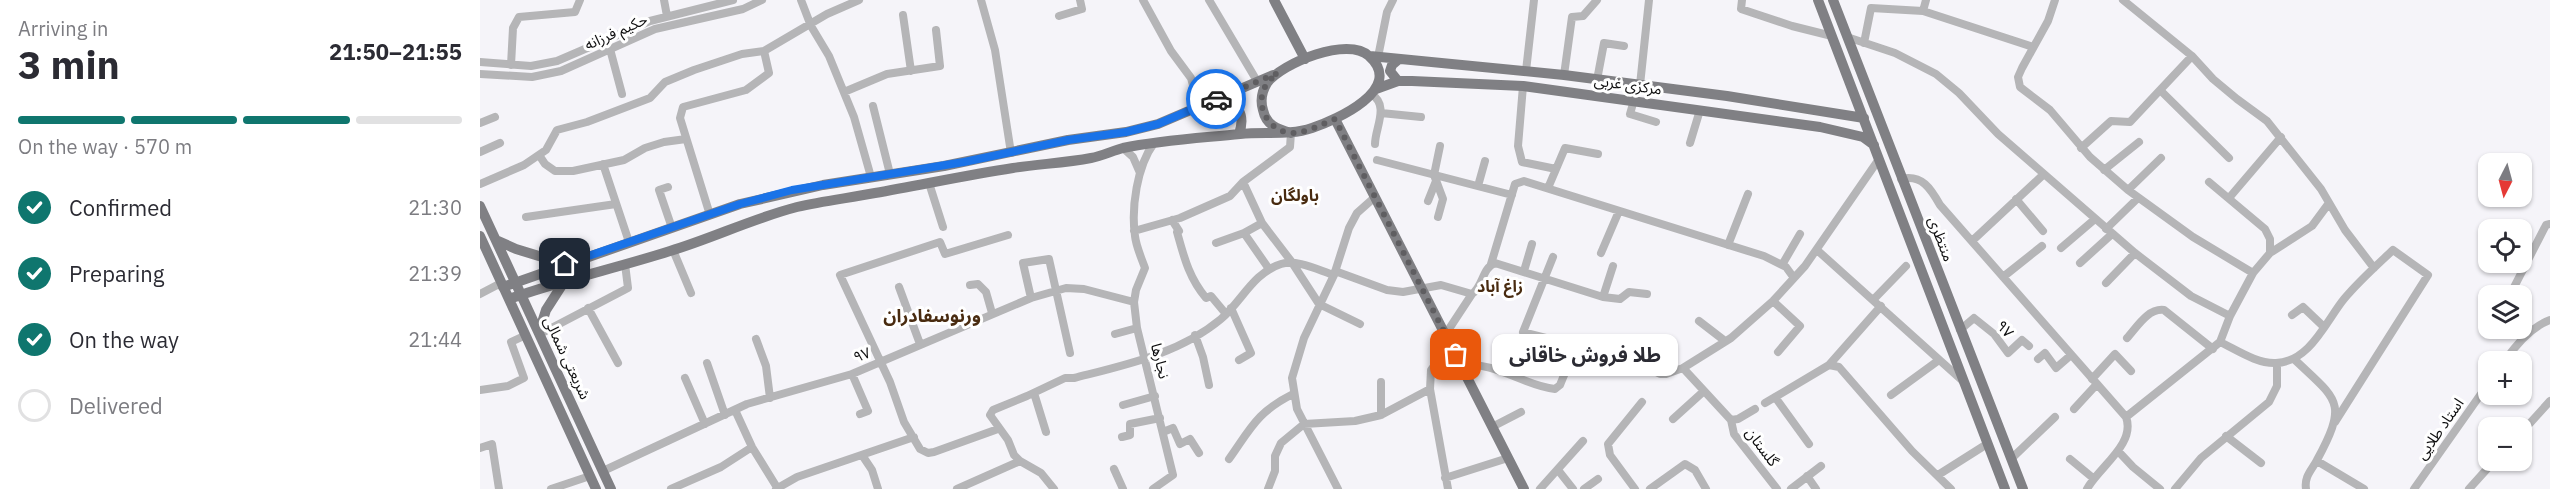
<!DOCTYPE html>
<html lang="en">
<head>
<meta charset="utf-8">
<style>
	body { margin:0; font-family:"IBM Plex Sans","Noto Sans Arabic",sans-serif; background:#f2f2f3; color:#2b2b33; height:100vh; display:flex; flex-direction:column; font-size:22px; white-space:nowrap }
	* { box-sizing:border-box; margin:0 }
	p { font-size:20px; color:#7c7c81 }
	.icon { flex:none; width:33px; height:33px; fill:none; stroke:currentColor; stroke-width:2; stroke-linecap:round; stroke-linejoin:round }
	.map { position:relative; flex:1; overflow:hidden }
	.panel { display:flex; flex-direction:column; background:#fff; width:480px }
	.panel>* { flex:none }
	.needle { width:39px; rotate:186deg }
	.tools { position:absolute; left:1998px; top:153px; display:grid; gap:12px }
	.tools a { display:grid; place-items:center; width:54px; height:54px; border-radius:12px; background:#fff; box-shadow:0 2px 4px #0004; font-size:30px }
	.pin { position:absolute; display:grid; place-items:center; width:51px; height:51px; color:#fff; margin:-26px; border-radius:12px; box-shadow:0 3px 9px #0006 }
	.courier { position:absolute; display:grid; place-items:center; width:60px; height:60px; margin:-30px; border:4px solid #1a73e8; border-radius:50%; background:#fff; color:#222; box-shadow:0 2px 8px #0007 }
	.bubble { position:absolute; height:42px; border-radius:12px; background:#fff; box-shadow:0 2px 4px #0004; font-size:20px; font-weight:700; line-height:42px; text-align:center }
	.overview em { font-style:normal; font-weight:700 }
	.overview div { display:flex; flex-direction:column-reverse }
	.overview { display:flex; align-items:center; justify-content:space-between; height:102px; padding:0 18px }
	h1 { font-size:39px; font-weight:700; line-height:45px }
	.bar { display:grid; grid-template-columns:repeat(4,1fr); gap:9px 6px; align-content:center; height:72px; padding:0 18px }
	.bar i { height:8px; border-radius:4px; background:#e1e1e2 }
	.bar .current { background:#0f766e }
	.bar p { grid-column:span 4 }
	ol { padding:0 18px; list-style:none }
	li { display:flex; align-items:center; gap:18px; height:66px }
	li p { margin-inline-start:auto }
	li .icon { padding:6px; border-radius:50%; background:#0f766e; color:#fff; stroke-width:4 }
	li:last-child { color:#7c7c81 }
	li i { width:33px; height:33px; border:3px solid #e1e1e2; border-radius:50% }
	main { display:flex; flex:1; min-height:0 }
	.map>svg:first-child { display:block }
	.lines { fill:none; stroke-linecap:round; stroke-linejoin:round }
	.minor { stroke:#b5b5b7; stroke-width:8 }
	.major { stroke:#808084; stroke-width:10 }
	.done { stroke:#5f5e61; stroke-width:6; stroke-dasharray:0 10.8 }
	.route { stroke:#1a73e8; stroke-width:8 }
	.labels { text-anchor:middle; stroke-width:6; stroke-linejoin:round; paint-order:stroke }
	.street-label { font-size:15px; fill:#0e0e0f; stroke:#fff }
	.neighbourhood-label { font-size:16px; font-weight:bold; fill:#492b10; stroke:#fff }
	.quarter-label { font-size:18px; font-weight:bold; fill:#492b10; stroke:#fff }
</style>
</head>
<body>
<main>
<section class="panel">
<div class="overview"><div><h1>3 min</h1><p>Arriving in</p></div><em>21:50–21:55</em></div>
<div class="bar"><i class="current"></i><i class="current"></i><i class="current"></i><i></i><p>On the way · 570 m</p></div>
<ol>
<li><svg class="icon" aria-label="check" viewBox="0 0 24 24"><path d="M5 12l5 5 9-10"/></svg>Confirmed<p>21:30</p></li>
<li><svg class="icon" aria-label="check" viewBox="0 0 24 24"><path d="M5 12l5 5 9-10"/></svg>Preparing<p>21:39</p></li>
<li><svg class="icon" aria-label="check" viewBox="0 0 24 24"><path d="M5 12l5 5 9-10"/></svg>On the way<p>21:44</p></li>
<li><i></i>Delivered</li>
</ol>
</section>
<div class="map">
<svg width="2070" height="489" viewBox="0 0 2070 489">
	<rect width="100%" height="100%" fill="#f5f4f9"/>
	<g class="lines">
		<path class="minor" d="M184 0 187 16
			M321 0 331 26 349 56 374 117 391 177
			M501 0 515 50 531 153
			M663 0 691 51 711 78 719 107
			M729 0 777 81
			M1262 0 1261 9 1312 26 1352 36
			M1446 0 1443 11 1553 47
			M1575 0 1568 21 1542 68 1538 77 1540 87 1570 110 1610 157 1648 190 1713 237 1773 273
			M1643 0 1712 56 1733 79 1757 99 1787 121 1841 189 1865 230 1894 268
			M423 15 431 71
			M579 16 602 9 600 0
			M1367 37 1415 53 1456 74 1479 93 1518 134 1655 253 1711 296 1750 316
			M1384 43 1391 8 1443 11
			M130 49 142 94
			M898 57 907 12 913 0
			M0 62 51 66 77 61 170 21 253 0
			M31 65 33 28 39 17 95 12 100 0
			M1046 71 1054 0
			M0 74 52 77 81 71 175 29 263 9 282 0
			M1084 75 1092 17 1103 16 1117 0
			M1117 80 1124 43 1144 46
			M1160 85 1169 0
			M1043 86 1038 146 1042 162 1076 169
			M1680 90 1749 158
			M364 92 407 74 460 66 456 30
			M891 94C910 105 895 128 895 144
			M1154 100 1150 114 1176 122
			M393 106 410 174
			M901 113 941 117
			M0 123 15 117
			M1210 143 1220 110
			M643 148 653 157 660 173
			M1601 148 1631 121 1650 122 1712 56
			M0 152 20 143
			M59 155 65 164 75 171H93L144 160 165 148 184 142 206 139
			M897 160 1032 195
			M123 164 149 242
			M1624 170 1659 142
			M1421 179C1442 174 1451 189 1460 205L1646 417C1656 444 1619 467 1607 489
			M763 182 782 223 811 261 839 304 880 324
			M449 183 463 227
			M0 184 44 165 66 150 77 130 107 122 170 98 185 82 214 70 262 54 284 51 347 14 379 0
			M998 186 1005 161
			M188 187 179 190 192 228
			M1068 188 1085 148 1118 154
			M1648 190 1681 158
			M1749 198 1801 137
			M1536 199 1563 231
			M948 201 956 181
			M230 215 200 118 203 107 266 90 289 73 284 51
			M46 217 136 204
			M958 217 963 199 954 175 960 146
			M692 220 699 231 697 232C704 257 709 278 726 298L731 296 746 314
			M1626 229 1658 198
			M654 231 700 218 750 196 763 182 810 147 811 133
			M764 233 789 269
			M1492 241 1564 174
			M736 243 764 233 782 223
			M1248 245 1268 194
			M1581 248 1615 219
			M193 250 211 293
			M1337 250 1484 382
			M1121 253 1139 211
			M1790 253 1832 226 1849 203
			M1073 257 1043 332 1149 359 1180 374H1186L1203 368 1251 338 1293 301 1325 266 1399 159
			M1600 263 1632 234
			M1011 264 1035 184 1044 181 1284 256 1306 267 1314 278
			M1302 265 1320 234
			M855 271 907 290 923 292 961 285 992 294C1003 287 1002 268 1015 263L1123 297 1133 266
			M1044 271 1052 244
			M1523 277 1562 246
			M1626 283 1655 253
			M490 285 498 284 506 292 512 313
			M419 287 440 344
			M2031 293 2066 225 2070 224
			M0 294 21 283
			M1123 297 1140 299 1149 292 1167 294
			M551 298 543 263 569 259 590 353
			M1394 299 1426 266
			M1293 301 1320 326 1298 352
			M108 308 138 363
			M751 308 771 353 759 360
			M1812 315 1823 307 1844 327
			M1219 321 1245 341
			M1480 330 1494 318 1514 334 1528 353 1542 340 1549 346
			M60 334 148 288 145 264
			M635 334 657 328
			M715 335 723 357 729 385
			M965 335 992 294
			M1647 338C1657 327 1668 308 1684 310L1733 349
			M276 339 286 366 290 398
			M1740 342C1757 350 1777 364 1796 363 1830 362 1846 321 1864 299 1879 281 1896 266 1913 250L1948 275 1855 422
			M1558 359 1565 353 1576 368 1591 355
			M1814 359C1857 400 1869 401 1837 460 1832 470 1824 476 1826 489
			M2024 362C2035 346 2051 327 2070 320
			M227 363 245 415
			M1349 365 1401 306
			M981 366C1014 360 1044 386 1075 389L1080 385 1096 346
			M1203 368 1251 420 1258 419 1275 409
			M372 374 388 411 380 414
			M205 378 225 424
			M1612 379 1635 354 1651 371
			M0 390 28 386 44 378 31 342 46 335
			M554 393 566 432
			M1411 395 1459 360
			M1295 397 1329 444
			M1285 403 1349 365 1359 367 1432 451 1471 489
			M643 405 675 396
			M1594 409 1617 384
			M255 410 272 447 298 489
			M901 415V382
			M1646 417 1740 342 1750 316 1773 273 1790 253V239L1785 229 1729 182
			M1193 419 1224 391
			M1251 420 1254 434 1297 489
			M1012 427 1041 412
			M518 429 454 452 448 453 440 449 424 422 410 382 360 275 460 242 465 254 528 235
			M683 432 693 428 700 444 710 439 719 453
			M2042 432 2070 401
			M1746 436 1781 463
			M642 437 650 435V424L680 418
			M0 448 12 444 19 489
			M1638 451 1653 467 1680 489
			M382 455 392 470 398 489
			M749 459C771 428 777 412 813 394
			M1531 459 1575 417
			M1590 459 1613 478
			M1837 461 1884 489
			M634 469 643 489
			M1078 470 1093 489
			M123 471 267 404 372 374 551 298 586 288 604 289 654 302
			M1458 475 1507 444
			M1327 476 1336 489
			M965 478 1028 458
			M71 489 110 476
			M191 489 241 467 272 447
			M296 489 317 477 434 437
			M477 489 540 461
			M574 489 561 473 540 461 534 455 528 440 510 415 513 410 547 396 585 378H594C645 365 699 354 741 319 762 301 773 273 801 264 817 259 838 270 854 275
			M673 489 693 475 657 328 654 302 656 290 665 268C661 257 656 246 655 236 651 208 657 166 674 143
			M788 489 795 471V456L801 443 824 424 875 421 901 415 950 389
			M858 489 817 409 812 378 824 338 854 275 869 228 877 213 895 197
			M968 489 950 389 951 370 970 344
			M1060 489 1103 441
			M1104 489 1118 479
			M1155 489 1130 455 1128 444 1162 402
			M1170 489 1205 464 1215 470 1226 489
			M1311 489 1341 466
			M1695 489 1721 458 1789 402 1797 386V363
			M1934 489 2008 384
			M1989 489 2015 460"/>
		<path class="major" d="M794 0 825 59
			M1338 0 1525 489
			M1353 0 1543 489
			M890 56 1084 75 1247 96 1384 118
			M918 81 910 71 912 65 919 59
			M896 89 918 81H932L1043 86 1340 127 1383 137 1394 145
			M738 98C758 103 766 114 759 134
			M855 119 1044 489
			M0 206 131 489
			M0 236 116 489
			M16 240 36 249 85 264 81 273 88 281
			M23 287 260 204 343 185 464 166 588 140 646 132 678 124 793 75
			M29 299C82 280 137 268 190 251 233 238 274 218 317 207 343 201 369 198 395 193 441 185 487 175 533 168 558 164 585 163 611 158 622 156 632 151 643 148 681 140 721 138 760 134 784 131 809 136 832 128 856 120 926 89 889 56 868 36 802 63 787 83 782 91 780 100 783 110 786 125 797 129 811 133
			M59 332 66 310 84 282"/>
	</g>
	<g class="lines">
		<path class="done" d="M736 99 798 73C795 76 790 79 788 82 773 102 786 130 810 133 824 134 842 124 855 119L976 355"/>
		<path class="route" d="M85 264 260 204 312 190 484 162 588 140 646 132 678 124 736 99"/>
	</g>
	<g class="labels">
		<g class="street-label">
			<text transform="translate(136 32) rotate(-24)" y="5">حکیم فرزانه</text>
			<text transform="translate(1148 85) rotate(8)" y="5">مرکزی غربی</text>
			<text transform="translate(1461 239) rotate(69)" y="5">منتظری</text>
			<text transform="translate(1525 329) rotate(47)" y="5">۹۷</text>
			<text transform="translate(382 355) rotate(-22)" y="5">۹۷</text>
			<text transform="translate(87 358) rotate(65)" y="5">شریعتی شمالی</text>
			<text transform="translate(680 361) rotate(76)" y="5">نجارها</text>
			<text transform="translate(1960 429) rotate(-55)" y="5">استاد طلایی</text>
			<text transform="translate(1282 447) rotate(53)" y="5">گلستان</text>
		</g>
		<g class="neighbourhood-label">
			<text x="815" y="201">باولگان</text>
			<text x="1020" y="292">زاغ آباد</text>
		</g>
		<g class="quarter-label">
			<text x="452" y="322">ورنوسفادران</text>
		</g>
	</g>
</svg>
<div class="tools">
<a><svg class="needle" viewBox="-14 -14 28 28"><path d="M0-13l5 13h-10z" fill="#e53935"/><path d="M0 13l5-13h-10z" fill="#7c7c81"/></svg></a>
<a><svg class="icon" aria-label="locate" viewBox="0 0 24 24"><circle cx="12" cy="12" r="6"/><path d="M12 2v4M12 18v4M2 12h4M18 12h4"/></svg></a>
<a><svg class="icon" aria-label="layers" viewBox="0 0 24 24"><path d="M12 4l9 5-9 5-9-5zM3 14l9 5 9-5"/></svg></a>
<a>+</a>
<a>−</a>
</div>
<div class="pin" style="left:976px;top:355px;background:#ea580c"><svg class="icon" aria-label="bag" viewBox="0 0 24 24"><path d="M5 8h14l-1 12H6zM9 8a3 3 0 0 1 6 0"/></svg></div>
<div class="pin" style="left:85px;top:264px;background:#1f2937"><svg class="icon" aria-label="home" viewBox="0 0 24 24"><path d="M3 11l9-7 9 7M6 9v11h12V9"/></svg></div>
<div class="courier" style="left:736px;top:99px"><svg class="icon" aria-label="car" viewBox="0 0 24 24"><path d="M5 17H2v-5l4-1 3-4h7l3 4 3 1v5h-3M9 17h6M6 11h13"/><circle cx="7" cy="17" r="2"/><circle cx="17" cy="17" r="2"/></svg></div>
<div class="bubble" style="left:1012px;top:334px;width:186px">طلا فروش خاقانی</div>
</div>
</main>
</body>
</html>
